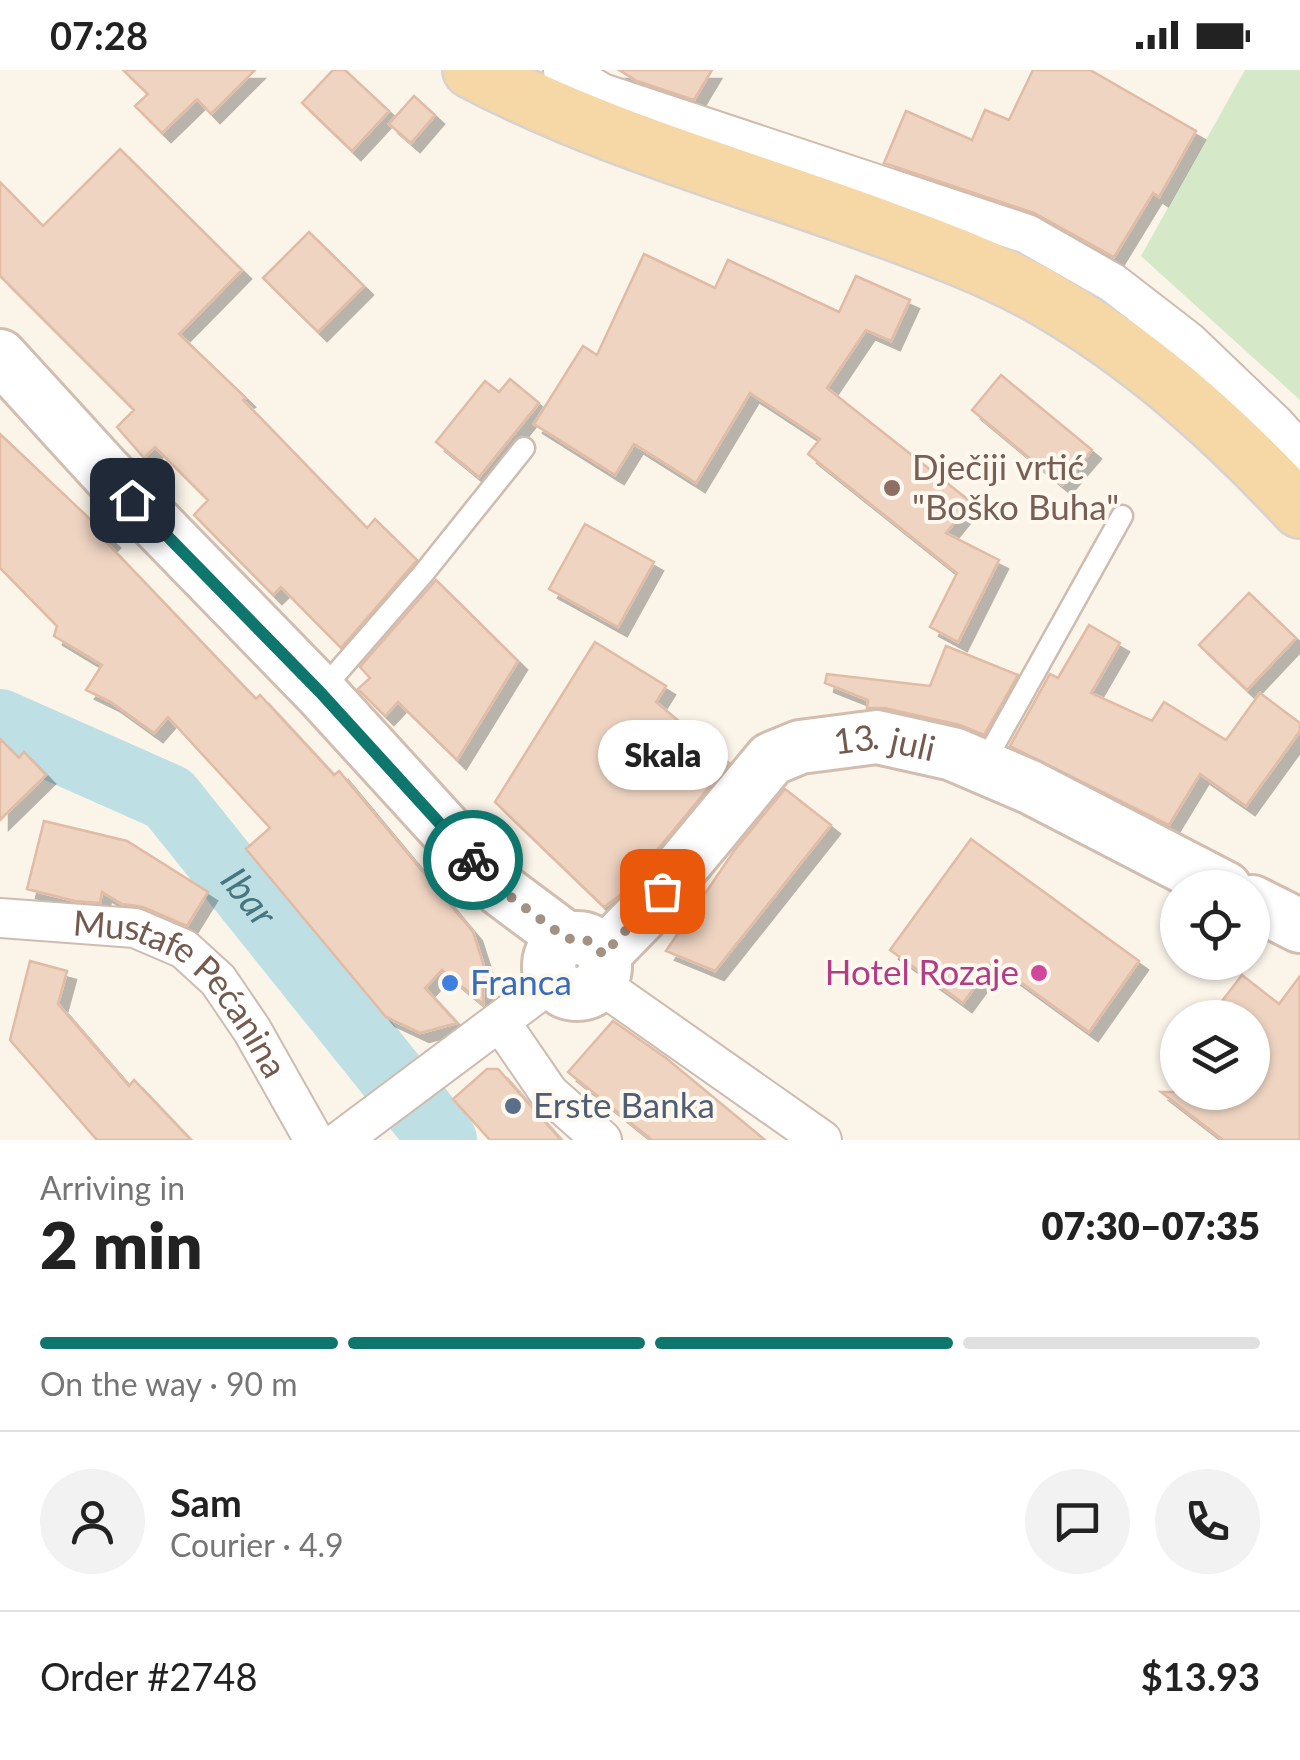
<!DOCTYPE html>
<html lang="en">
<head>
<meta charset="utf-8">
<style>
	body { margin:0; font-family:Lato,sans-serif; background:#f2f2f2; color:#222; height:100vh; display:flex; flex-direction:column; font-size:38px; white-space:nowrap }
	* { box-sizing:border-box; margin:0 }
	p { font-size:32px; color:#767676 }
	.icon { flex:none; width:55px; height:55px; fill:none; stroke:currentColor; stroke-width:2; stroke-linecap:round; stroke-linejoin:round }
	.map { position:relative; height:1070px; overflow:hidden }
	.drawer { display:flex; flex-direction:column; background:#fff; flex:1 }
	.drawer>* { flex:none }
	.buttons { position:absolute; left:1160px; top:800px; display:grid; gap:20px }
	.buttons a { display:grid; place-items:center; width:110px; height:110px; border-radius:50%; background:#fff; box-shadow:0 2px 8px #0004; font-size:50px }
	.pin { position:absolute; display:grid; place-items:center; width:85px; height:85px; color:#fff; margin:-42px; border-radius:20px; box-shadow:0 5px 15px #0006 }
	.courier { position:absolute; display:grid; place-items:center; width:100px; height:100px; margin:-50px; border:8px solid #0f766e; border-radius:50%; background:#fff; color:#222; box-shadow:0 2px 12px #0007 }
	.bubble { position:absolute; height:70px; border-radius:35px; background:#fff; box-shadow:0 2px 8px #0004; font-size:32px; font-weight:800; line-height:70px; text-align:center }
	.overview em { font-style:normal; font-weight:800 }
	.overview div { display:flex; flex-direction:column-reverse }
	.overview { display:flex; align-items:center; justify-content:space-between; height:170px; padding:0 40px }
	h1 { font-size:65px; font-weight:800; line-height:75px }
	.bar { display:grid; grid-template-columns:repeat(4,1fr); gap:15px 10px; align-content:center; height:120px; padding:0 40px }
	.bar i { height:12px; border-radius:8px; background:#e0e0e0 }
	.bar .current { background:#0f766e }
	.bar p { grid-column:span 4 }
	.line { display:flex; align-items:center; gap:25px; padding:0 40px; border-top:2px solid #e0e0e0 }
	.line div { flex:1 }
	.round { display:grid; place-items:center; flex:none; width:105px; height:105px; border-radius:52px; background:#f2f2f2 }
	.status { display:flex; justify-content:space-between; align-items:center; height:70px; padding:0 50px; background:#fff; direction:ltr }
	.status svg { height:28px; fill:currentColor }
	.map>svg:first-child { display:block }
	.green { fill:#d5e8c8 }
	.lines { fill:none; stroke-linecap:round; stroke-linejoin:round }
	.river { stroke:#bedfe4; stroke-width:68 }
	.building { fill:#efd4c2; stroke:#e1bba4; stroke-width:2.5; filter:url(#shadow) }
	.lane-casing { stroke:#cdbcaf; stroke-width:25 }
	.street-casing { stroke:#cdbcaf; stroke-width:42 }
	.secondary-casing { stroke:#d1beb0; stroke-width:58 }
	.primary-casing { stroke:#d8d1cd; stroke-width:60 }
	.lane { stroke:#fff; stroke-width:20 }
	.street { stroke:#fff; stroke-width:38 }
	.secondary { stroke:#fff; stroke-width:52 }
	.primary { stroke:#f5d8a6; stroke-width:55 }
	.done { stroke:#a39184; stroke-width:10; stroke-dasharray:0 18 }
	.route { stroke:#0f766e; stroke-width:12 }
	.education-dot { fill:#8d6e63; stroke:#fef8ef; stroke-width:4 }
	.hotel-dot { fill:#d1479c; stroke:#fef8ef; stroke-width:4 }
	.shop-dot { fill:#3f7fe0; stroke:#fef8ef; stroke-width:4 }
	.service-dot { fill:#5c6f8a; stroke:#fef8ef; stroke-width:4 }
	.labels { text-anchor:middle; stroke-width:8; stroke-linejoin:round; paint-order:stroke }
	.education-label { font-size:35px; fill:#785e54; stroke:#fef8ef; text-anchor:start }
	.street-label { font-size:35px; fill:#745b4e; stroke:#fef8ef }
	.hotel-label { font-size:35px; fill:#b23c85; stroke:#fef8ef; text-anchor:end }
	.shop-label { font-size:35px; fill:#366cbe; stroke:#fef8ef; text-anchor:start }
	.service-label { font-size:35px; fill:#4e5e75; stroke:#fef8ef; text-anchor:start }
	.water-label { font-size:38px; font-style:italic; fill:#46767f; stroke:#fef8ef }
</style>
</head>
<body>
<div class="status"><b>07:28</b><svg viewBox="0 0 49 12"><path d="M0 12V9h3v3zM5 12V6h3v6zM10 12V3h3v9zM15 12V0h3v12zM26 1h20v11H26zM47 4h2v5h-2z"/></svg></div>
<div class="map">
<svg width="1300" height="1070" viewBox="0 0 1300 1070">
	<defs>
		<filter id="shadow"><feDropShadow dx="9" dy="9" stdDeviation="0" flood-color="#0004"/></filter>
	</defs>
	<rect width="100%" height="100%" fill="#fbf4e9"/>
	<path class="green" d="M1245 0H1300V330L1141 186Z"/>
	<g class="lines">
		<path class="river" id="s1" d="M0 653 169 728 443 1070"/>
	</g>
	<path class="building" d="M123 0H255L211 44 197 29 162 63 135 36 148 24Z
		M333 0H345L389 41 352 81 302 33Z
		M619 0H712L694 30 637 11Z
		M1033 0H1090L1196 61 1159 127 1153 123 1114 187 1034 143 884 93 906 41 972 70 985 40 1009 50Z
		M414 26 435 45 411 73 389 54Z
		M120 79 242 200 179 264 246 328 243 330 367 458 375 449 417 490 341 578 281 517 273 525 194 445 208 430 155 377 144 388 117 357 134 340 0 206V112L43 156Z
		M309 162 364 216 318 262 263 208Z
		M644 184 715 218 728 190 839 242 856 206 910 230 891 271 866 260 827 318 971 432 946 463 999 490 958 572 930 557 957 503 808 384 820 369 750 323 696 413 634 374 615 405 534 354 583 276 597 285Z
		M1001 305 1092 380 1062 415 972 340Z
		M510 309 539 333 479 407 436 372 485 311 499 322Z
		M0 364 111 469 107 473 256 629 260 625 334 705 339 701 473 862 483 893V934L442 900 425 918 457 953 420 963 386 947 246 779 270 758 168 647 154 663 111 632 86 620 102 595 54 566 57 556 0 498Z
		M585 454 654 492 618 557 549 519Z
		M436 510 518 591 457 690 398 632 385 646 358 619 370 608 360 597Z
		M1249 523 1296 568 1247 620 1199 575Z
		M1089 555 1120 573 1091 623 1152 651 1164 632 1226 670 1260 623 1300 653V661L1246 736 1200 704 1169 755 1010 676 1050 604 1058 608Z
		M595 572 666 616 656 632 729 693 619 826 604 837 495 732Z
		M946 576 1018 605 984 665 960 655 884 638H867L868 630 825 613 827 604 930 616Z
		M0 669 19 688 24 682 46 705 0 750Z
		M785 719 831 755 715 901 666 881 734 781Z
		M44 751 127 771 208 822 187 856 143 837 122 834 102 822 100 833 75 831 27 819Z
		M971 769 1139 891 1089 962 993 892 963 933 890 880Z
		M30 891 67 901 58 934 129 1016 134 1010 191 1070H97L10 970Z
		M1242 905 1279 934 1300 906V1070H1223L1161 1022H1252V948H1209Z
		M613 951 666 988 765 1070H652L568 1002Z
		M487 999H498L561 1070H490L453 1029Z"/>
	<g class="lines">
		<g class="lane-casing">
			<path id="lane" d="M321 621 423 504 524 378
				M983 695 1122 446"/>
		</g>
		<g class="street-casing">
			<g id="street">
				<path d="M563 0 602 23 1027 164 1113 213 1188 271 1276 355 1300 382"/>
				<path id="s2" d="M0 848 135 858 184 879 218 910 252 960 314 1070"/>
				<path d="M600 914 822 1070"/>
				<path d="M501 953 549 1023 602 1070"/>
				<path d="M341 1070 552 912"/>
			</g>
		</g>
		<g class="secondary-casing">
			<g id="secondary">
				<path d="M0 286 106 402 320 622 500 819 567 869"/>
				<path d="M1252 832 1300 856"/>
				<circle cx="577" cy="896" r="28"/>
				<path id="s3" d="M603 885 640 847 771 689 800 677 877 667 953 684 1030 717 1225 818"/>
			</g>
		</g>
		<g class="primary-casing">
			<path id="primary" d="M471 0C599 68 740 106 876 156 930 176 986 196 1037 224 1138 281 1221 355 1300 440"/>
		</g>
		<use href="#lane" class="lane"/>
		<use href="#street" class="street"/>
		<use href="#secondary" class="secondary"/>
		<use href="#primary" class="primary"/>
	</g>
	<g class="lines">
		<path class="done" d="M473 790 500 819 567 869C585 867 593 871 603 885L662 821"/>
		<path class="route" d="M132 430 320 622 473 790"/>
	</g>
	<circle class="education-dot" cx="892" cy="418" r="10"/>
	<circle class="hotel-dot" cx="1039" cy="903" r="10"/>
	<circle class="shop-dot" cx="450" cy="913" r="10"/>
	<circle class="service-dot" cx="513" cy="1036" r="10"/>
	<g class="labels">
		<g class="education-label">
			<text x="912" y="410">Dječiji vrtić<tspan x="912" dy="40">"Boško Buha"</tspan></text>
		</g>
		<g class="street-label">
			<text dy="12" stroke="none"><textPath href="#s3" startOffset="375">13. juli</textPath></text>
			<text dy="12" stroke="none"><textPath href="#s2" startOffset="210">Mustafe Pećanina</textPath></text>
		</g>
		<g class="hotel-label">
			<text x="1019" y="915">Hotel Rozaje</text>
		</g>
		<g class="shop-label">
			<text x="470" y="925">Franca</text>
		</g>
		<g class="service-label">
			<text x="533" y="1048">Erste Banka</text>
		</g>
		<g class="water-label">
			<text dy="13" stroke="none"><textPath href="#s1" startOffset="312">Ibar</textPath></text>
		</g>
	</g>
</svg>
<div class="buttons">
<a><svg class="icon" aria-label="locate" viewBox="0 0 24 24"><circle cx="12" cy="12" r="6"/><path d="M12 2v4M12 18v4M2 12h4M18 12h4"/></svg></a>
<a><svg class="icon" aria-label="layers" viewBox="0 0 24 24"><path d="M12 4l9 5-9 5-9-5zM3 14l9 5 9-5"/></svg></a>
</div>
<div class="pin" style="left:662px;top:821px;background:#ea580c"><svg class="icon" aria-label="bag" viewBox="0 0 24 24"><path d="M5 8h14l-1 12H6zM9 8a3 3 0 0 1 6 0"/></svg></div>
<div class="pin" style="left:132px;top:430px;background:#1f2937"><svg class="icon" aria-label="home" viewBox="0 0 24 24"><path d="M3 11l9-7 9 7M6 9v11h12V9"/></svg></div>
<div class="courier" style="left:473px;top:790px"><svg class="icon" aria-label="bike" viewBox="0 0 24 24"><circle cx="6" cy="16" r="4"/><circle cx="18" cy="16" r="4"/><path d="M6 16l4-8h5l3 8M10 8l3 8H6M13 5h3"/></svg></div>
<div class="bubble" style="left:598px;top:650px;width:130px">Skala</div>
</div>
<section class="drawer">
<div class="overview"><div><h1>2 min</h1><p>Arriving in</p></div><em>07:30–07:35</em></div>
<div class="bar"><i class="current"></i><i class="current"></i><i class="current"></i><i></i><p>On the way · 90 m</p></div>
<div class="line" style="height:180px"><a class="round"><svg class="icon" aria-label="person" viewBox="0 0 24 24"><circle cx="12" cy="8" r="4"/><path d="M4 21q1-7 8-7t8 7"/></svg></a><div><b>Sam</b><p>Courier · 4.9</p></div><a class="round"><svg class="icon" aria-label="chat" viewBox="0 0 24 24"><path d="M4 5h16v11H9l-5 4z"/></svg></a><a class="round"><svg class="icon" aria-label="phone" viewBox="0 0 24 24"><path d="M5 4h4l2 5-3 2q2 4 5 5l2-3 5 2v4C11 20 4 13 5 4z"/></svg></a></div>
<div class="line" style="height:130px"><div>Order #2748</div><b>$13.93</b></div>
</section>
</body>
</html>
